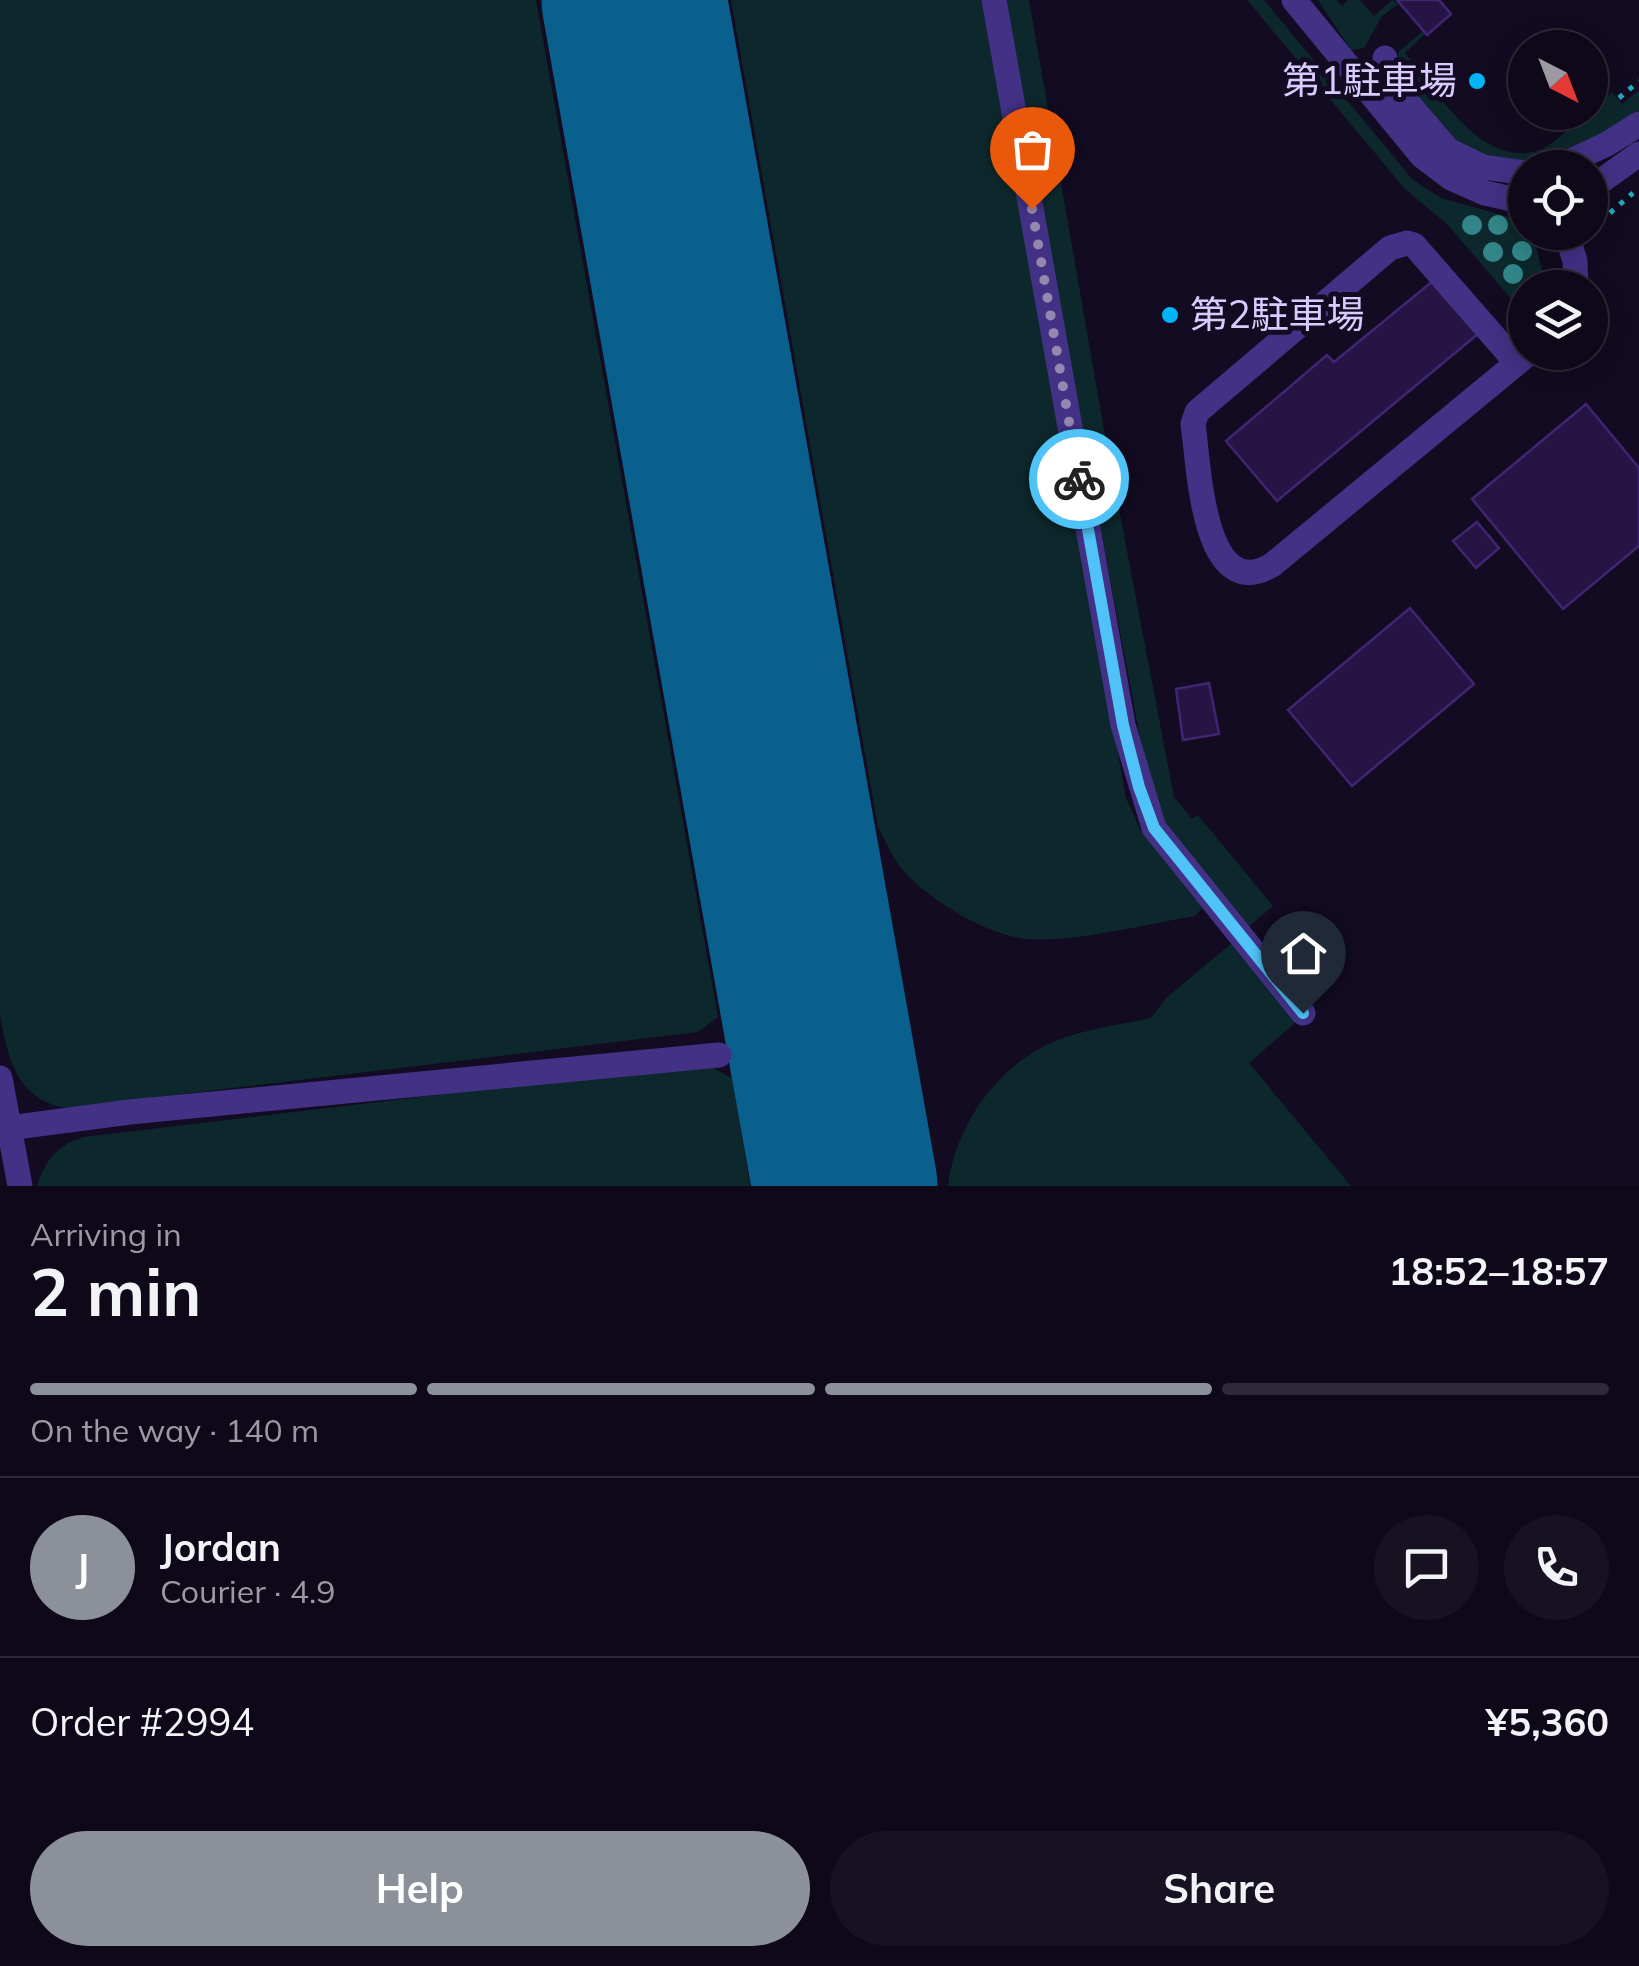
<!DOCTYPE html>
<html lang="en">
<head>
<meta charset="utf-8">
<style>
	body { margin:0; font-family:Mulish,"Noto Sans JP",sans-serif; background:#171122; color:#f1f3f6; height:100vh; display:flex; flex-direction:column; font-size:38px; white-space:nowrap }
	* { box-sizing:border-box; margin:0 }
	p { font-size:32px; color:#9b9aa2 }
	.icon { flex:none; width:55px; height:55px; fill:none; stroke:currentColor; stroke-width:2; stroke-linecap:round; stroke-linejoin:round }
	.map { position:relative; height:1186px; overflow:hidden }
	.sheet { display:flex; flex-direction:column; background:#0e0819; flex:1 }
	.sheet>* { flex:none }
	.needle { width:65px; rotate:138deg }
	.buttons { position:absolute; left:1508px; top:30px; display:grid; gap:20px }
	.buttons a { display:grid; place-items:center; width:100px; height:100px; border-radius:50%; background:#0e0819; box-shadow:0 5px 25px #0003,0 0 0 2px #2e2938; font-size:50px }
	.pin { position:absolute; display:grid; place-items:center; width:85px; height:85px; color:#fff; margin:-102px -42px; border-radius:50% 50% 50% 0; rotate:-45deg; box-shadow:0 0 10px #0007 }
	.pin .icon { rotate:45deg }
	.courier { position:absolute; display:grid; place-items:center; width:100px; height:100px; margin:-50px; border:8px solid #4fc3f7; border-radius:50%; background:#fff; color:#222; box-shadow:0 2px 12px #0007 }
	.headline em { font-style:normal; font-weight:700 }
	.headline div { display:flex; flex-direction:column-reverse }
	.headline { display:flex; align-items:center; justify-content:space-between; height:170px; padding:0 30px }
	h1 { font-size:65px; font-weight:700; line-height:75px }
	.bar { display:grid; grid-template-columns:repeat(4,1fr); gap:15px 10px; align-content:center; height:120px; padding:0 30px }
	.bar i { height:12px; border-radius:8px; background:#2e2938 }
	.bar .on { background:#8c9099 }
	.bar p { grid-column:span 4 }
	.line { display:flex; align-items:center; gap:25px; padding:0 30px; border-top:2px solid #2e2938 }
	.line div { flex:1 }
	.round { display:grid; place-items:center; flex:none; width:105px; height:105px; border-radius:52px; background:#171122 }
	.button { display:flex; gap:20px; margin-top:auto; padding:20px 30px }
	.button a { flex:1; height:115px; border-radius:60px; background:#8c9099; color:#fff; font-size:40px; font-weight:700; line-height:115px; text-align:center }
	.button a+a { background:#171122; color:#f1f3f6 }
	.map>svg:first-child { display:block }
	.green { fill:#0d282c }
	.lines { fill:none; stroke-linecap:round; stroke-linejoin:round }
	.runway { stroke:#09608c; stroke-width:185 }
	.building { fill:#261544; stroke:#412573; stroke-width:2.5 }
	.path { stroke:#21acbd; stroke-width:5; stroke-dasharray:5 8; stroke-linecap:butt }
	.minor { stroke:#423185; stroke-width:25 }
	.tree { fill:#328689 }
	.done { stroke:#9488b1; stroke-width:10; stroke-dasharray:0 18 }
	.route { stroke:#4fc3f7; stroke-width:12 }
	.poi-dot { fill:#00b4f6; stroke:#120b21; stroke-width:4 }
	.labels { text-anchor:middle; stroke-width:10; stroke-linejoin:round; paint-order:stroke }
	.poi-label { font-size:38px; fill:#dacbff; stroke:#120b21; text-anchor:end }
</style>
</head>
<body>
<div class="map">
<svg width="1639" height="1186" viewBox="0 0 1639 1186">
	<rect width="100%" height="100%" fill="#120b21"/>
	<path class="green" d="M0 0H536L718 1017 698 1032 67 1108C17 1100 8 1059 0 1015Z
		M731 0H981L1126 798 1141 831 1202 908 1195 916C1148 924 1071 943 1027 939 986 935 927 899 901 868 892 856 885 840 878 827Z
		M1001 0H1029L1106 441 1174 797 1192 819 1198 815 1273 906 1248 927 1158 818 1149 785Z
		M1247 0H1264L1413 180 1441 198 1509 217 1525 227V232L1529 233 1534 239 1546 286 1525 288V315L1447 224 1405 189Z
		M1318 0H1336L1342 6 1348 0H1360L1374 16 1392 0 1398 4 1382 16 1364 48 1351 50Z
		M1423 31 1425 34 1405 53C1437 91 1482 170 1540 150 1554 145 1598 103 1612 92L1622 104 1639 90V111C1590 143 1550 176 1489 156 1474 151 1460 146 1448 134 1430 116 1414 94 1398 74V52Z
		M1231 944 1296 1022 1249 1063 1351 1186H948C955 1126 997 1066 1053 1042 1084 1029 1119 1025 1151 1018L1166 998Z
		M696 1064 713 1068 732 1078 750 1186H37C45 1161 58 1144 84 1137Z"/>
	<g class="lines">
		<path class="runway" d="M634 0 845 1186"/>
	</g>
	<path class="building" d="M1397 0H1439L1451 14 1427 35Z
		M1434 280 1479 333 1277 501 1226 441 1327 355 1334 362Z
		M1586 404 1639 468V546L1563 609 1472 499Z
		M1477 522 1499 548 1476 568 1453 541Z
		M1410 608 1474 684 1352 786 1288 710Z
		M1209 683 1219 734 1183 740 1176 689Z"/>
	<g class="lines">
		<path class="path" d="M1619 98 1639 81
			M1610 213 1633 193"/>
		<path class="minor" d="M994 0 1123 725 1154 828 1303 1013
			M1294 0 1422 156 1451 178 1485 193 1525 202
			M1385 58V74L1393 86 1448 150 1483 167 1525 173
			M1556 168 1607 144 1639 124
			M1590 189 1639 154
			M1566 232 1575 261 1576 288
			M1517 363 1414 245 1407 243 1390 248 1197 412 1193 424C1199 463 1202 606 1272 565L1517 363 1530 352
			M0 1078 20 1186
			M0 1129 130 1112 719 1055"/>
	</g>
	<g class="tree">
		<circle cx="1472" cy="225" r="10"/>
		<circle cx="1498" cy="225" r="10"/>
		<circle cx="1522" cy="251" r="10"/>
		<circle cx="1493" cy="252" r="10"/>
		<circle cx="1513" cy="274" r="10"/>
	</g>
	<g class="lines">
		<path class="done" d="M1032 209 1079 479"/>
		<path class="route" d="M1079 479 1123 725 1139 787 1154 828 1303 1013"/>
	</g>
	<g class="poi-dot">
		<circle cx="1477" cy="81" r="10"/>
		<circle cx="1170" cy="315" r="10"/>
	</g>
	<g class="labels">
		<g class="poi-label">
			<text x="1457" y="94">第1駐車場</text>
			<text x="1190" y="328" text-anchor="start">第2駐車場</text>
		</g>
	</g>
</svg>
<div class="buttons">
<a><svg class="needle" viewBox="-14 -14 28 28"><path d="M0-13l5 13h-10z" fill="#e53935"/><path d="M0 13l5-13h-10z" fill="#9b9aa2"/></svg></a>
<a><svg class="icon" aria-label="locate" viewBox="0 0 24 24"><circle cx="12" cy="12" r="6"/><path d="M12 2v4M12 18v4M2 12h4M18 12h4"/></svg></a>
<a><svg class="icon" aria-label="layers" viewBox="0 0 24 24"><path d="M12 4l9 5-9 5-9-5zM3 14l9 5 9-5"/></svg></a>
</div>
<div class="pin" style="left:1032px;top:209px;background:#ea580c"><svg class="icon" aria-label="bag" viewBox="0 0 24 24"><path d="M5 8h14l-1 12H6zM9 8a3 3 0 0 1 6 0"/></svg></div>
<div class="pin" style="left:1303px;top:1013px;background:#1f2937"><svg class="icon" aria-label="home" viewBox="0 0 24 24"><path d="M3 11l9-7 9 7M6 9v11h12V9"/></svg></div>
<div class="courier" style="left:1079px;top:479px"><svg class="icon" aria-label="bike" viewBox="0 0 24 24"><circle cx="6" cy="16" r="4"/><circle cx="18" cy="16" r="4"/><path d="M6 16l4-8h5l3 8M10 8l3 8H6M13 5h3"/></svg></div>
</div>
<section class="sheet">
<div class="headline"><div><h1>2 min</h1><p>Arriving in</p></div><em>18:52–18:57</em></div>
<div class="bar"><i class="on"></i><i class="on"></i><i class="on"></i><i></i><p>On the way · 140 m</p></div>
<div class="line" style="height:180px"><b class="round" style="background:#8c9099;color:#fff">J</b><div><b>Jordan</b><p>Courier · 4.9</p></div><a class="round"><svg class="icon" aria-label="chat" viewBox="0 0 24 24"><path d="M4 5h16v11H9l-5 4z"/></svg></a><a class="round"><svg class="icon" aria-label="phone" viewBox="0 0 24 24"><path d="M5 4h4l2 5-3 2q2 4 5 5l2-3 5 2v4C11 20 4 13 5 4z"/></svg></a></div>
<div class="line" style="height:130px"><div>Order #2994</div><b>¥5,360</b></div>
<div class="button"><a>Help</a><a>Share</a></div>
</section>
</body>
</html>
